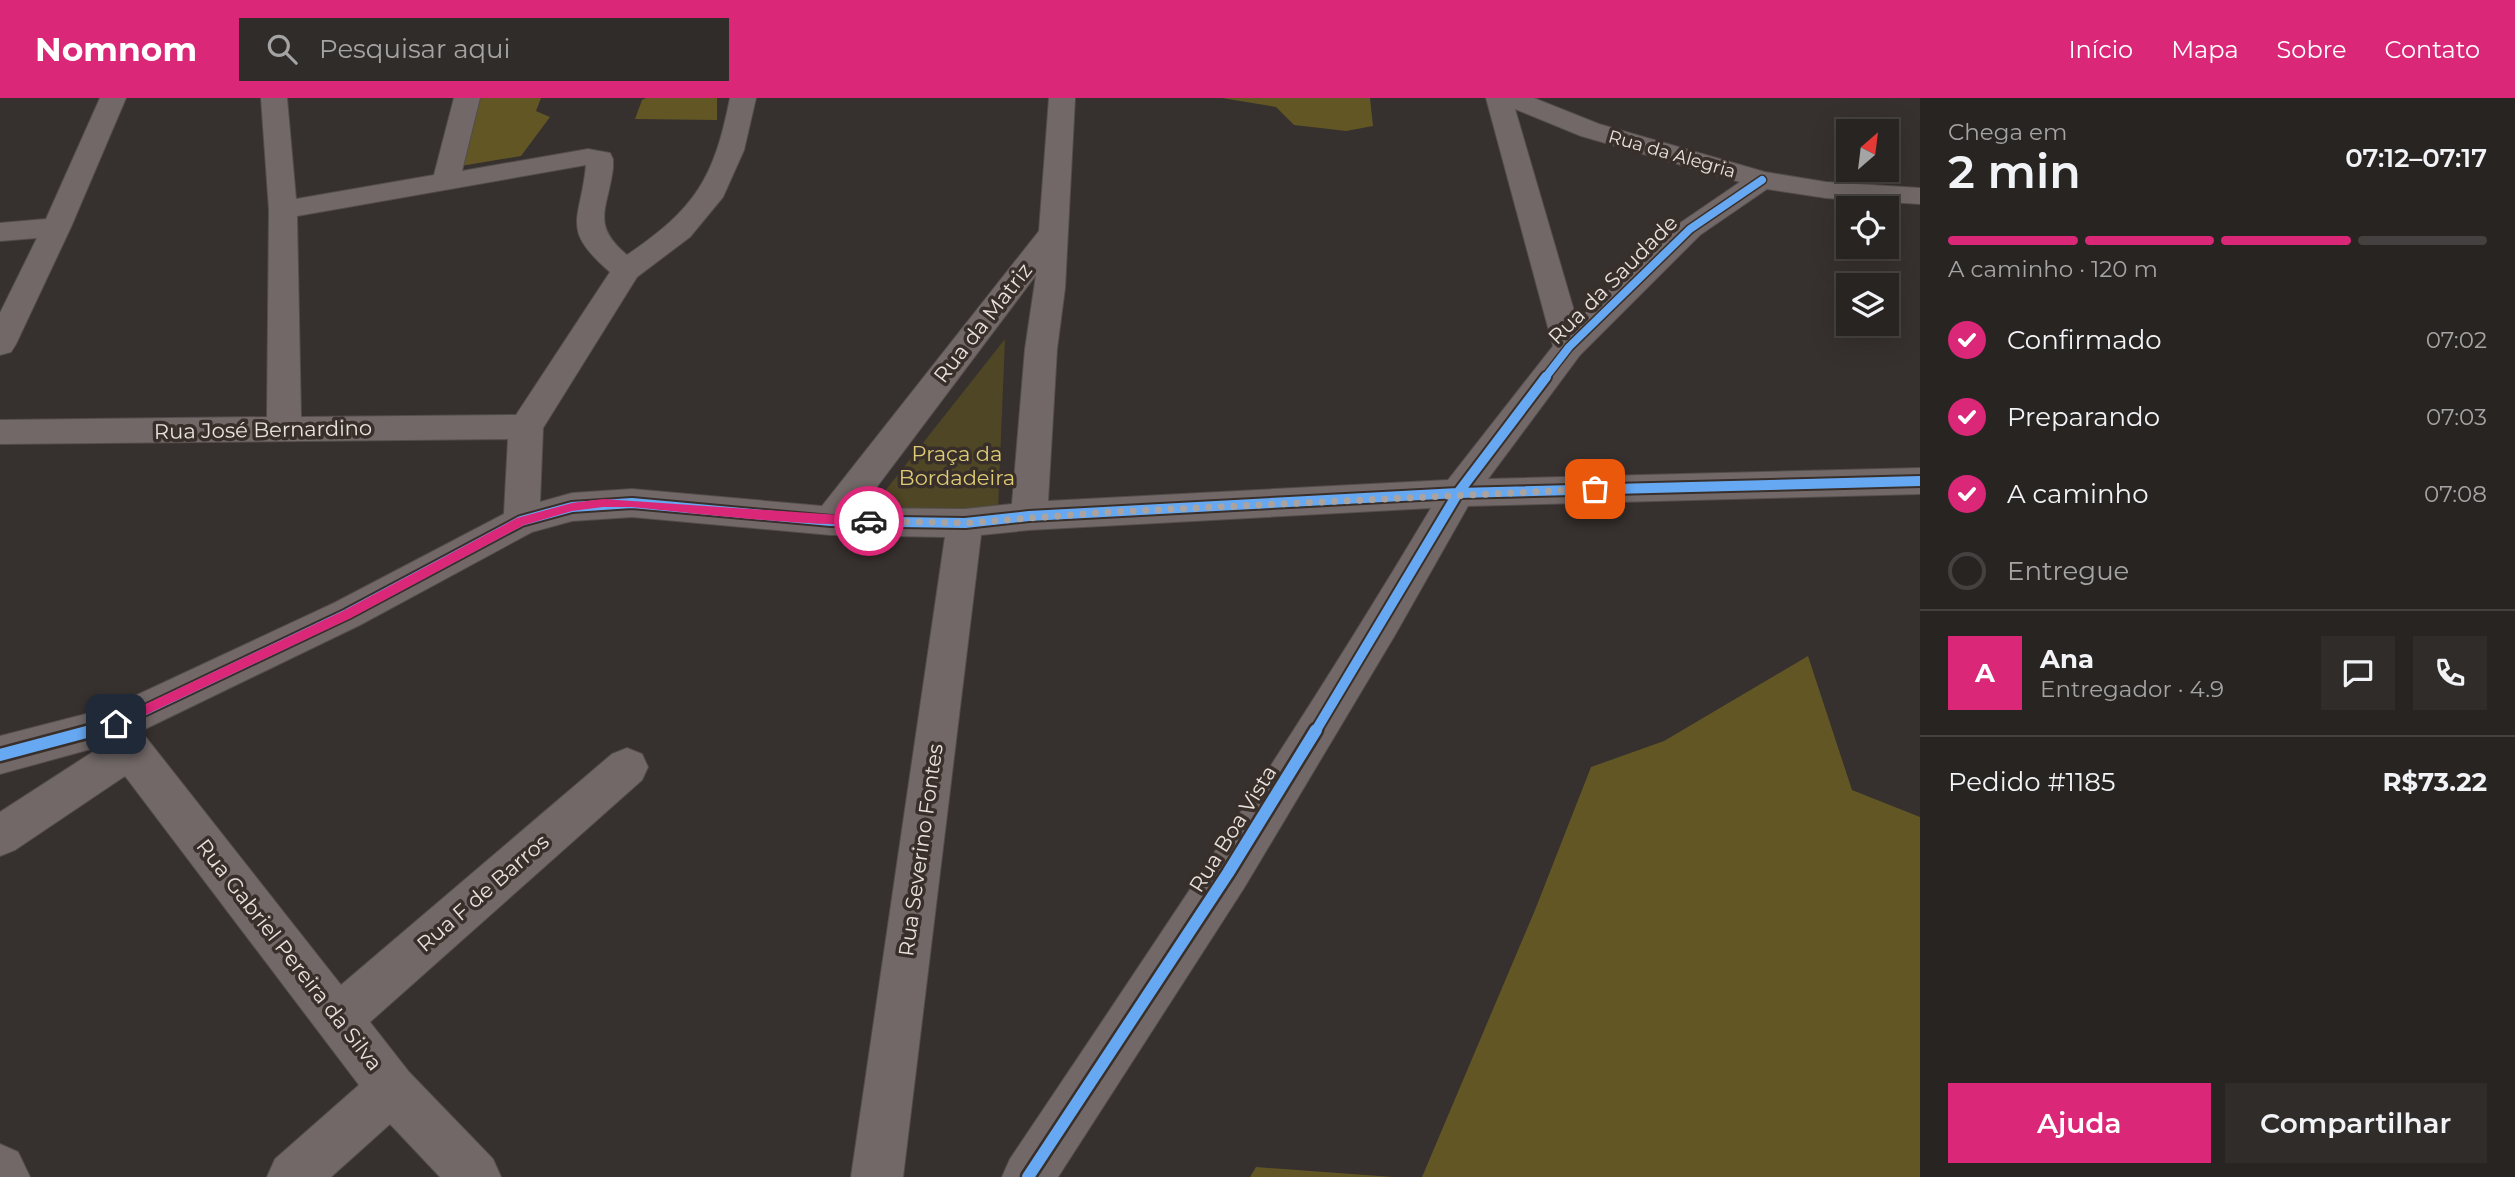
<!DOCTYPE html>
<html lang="pt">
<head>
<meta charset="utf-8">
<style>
	body { margin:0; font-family:Montserrat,sans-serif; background:#302c2a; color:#f1f3f6; height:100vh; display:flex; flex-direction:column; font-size:26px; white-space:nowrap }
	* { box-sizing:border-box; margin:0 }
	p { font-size:23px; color:#a5a4a5 }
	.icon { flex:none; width:38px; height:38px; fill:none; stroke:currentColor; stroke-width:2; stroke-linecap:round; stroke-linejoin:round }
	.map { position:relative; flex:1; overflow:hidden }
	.details { display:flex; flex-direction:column; background:#282422; width:595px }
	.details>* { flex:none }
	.needle { width:46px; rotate:28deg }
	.buttons { position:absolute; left:1836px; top:21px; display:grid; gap:14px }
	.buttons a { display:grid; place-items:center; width:63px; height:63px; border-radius:0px; background:#282422; box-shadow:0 7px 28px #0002,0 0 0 2px #444140; font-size:35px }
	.pin { position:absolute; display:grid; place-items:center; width:60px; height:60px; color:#fff; margin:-30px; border-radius:14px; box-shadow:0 4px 10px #0006 }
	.courier { position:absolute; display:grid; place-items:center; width:70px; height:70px; margin:-35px; border:5px solid #db2777; border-radius:50%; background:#fff; color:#222; box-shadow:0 2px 9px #0007 }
	.headline em { font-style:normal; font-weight:600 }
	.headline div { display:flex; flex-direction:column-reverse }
	.headline { display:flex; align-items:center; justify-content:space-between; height:119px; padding:0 28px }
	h1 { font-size:46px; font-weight:600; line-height:52px }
	.bar { display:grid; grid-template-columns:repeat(4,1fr); gap:10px 7px; align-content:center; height:84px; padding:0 28px }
	.bar i { height:9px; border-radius:5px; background:#444140 }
	.bar .active { background:#db2777 }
	.bar p { grid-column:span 4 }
	.line { display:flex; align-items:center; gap:18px; padding:0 28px; border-top:2px solid #444140 }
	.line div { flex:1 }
	.round { display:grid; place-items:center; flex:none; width:74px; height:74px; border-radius:0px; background:#302c2a }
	ol { padding:0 28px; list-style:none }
	li { display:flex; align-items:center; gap:21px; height:77px }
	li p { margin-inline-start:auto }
	li .icon { padding:7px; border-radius:50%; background:#db2777; color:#fff; stroke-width:4 }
	li:last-child { color:#a5a4a5 }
	li i { width:38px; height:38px; border:4px solid #444140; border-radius:50% }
	.cta { display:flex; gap:14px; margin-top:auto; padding:14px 28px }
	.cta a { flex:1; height:80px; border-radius:0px; background:#db2777; color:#fff; font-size:28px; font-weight:600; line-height:80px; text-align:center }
	.cta a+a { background:#302c2a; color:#f1f3f6 }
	header { display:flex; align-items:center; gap:42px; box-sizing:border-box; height:98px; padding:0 35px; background:#db2777; color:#fff }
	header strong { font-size:33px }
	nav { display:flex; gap:38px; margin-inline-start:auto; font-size:24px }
	.search { width:490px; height:63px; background:#302c2a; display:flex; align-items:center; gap:18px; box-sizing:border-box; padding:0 24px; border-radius:0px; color:#a5a4a5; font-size:26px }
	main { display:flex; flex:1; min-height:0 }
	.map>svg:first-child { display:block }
	.green { fill:#4e4624 }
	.forest { fill:#615624 }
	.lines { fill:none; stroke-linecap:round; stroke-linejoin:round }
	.minor-casing { stroke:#524d4b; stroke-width:2 }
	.minor { fill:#726868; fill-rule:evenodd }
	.cycleway-far2-casing { stroke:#392f2a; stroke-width:11 }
	.cycleway-far1-casing { stroke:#392f2a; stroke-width:14 }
	.cycleway-casing { stroke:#392f2a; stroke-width:17 }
	.cycleway-far2 { stroke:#66a8f1; stroke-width:8 }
	.cycleway-far1 { stroke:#66a8f1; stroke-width:10 }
	.cycleway { stroke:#66a8f1; stroke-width:12 }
	.route { fill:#db2777 }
	.done { stroke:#aaa3a0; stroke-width:7; stroke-dasharray:0 12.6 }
	.labels { text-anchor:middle; stroke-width:7; stroke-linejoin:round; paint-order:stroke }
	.far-street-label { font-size:18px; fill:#e8e1de; stroke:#392f2a }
	.street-label { font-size:21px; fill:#e8e1de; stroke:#392f2a }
	.park-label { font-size:21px; fill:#ddcb75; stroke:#392f2a }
</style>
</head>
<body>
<header>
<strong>Nomnom</strong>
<div class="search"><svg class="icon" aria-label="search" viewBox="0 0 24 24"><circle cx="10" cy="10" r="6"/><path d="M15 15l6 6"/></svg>Pesquisar aqui</div>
<nav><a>Início</a><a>Mapa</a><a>Sobre</a><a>Contato</a></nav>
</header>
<main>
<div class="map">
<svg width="1920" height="1079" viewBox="0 0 1920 1079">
	<rect width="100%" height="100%" fill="#36302e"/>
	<path class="green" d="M1005 241 998 412H870Z"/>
	<path class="forest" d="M475 0H541L536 13 550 19 521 58 455 69Z
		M646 0H717V22L635 21 642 2Z
		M1222 0H1370L1373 28 1346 33 1294 27 1276 9Z
		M1808 558 1852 692 1920 719V1079H1422L1535 812 1591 669 1664 643Z
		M1256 1069 1393 1079H1250Z"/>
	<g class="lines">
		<g class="minor-casing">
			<path id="minor" d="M100 0H126L71 129 16 246 11 254 0 257V215L37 140 0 143V125L46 121Z
				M261 0H287L296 101 434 77 454 0H480L462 73 588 51 610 55 613 61V70C608 111 590 126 627 157 695 111 714 81 730 0H756L744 52 723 99 690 139 637 179 543 330 540 404 572 395 632 391 822 408 1039 133 1049 0H1075L1065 190 1057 251 1048 403 1448 382 1553 248 1486 0H1534L1599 26 1765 74 1826 84 1920 90V106L1826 100 1767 91 1700 137 1580 257 1488 381 1920 370V396L1468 408 1395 537 1244 790 1058 1079H1002L1010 1061C1154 846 1299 632 1431 410L1029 432 981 437 903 1079H851L945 439 831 437 632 419 572 423 532 434 360 527 141 633 341 887 612 656 627 650 642 656 648 669 642 682 370 924 409 974 493 1061 501 1079H440L390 1026 331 1079H267L275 1061 359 987 125 678 15 752 0 758V714L102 648 0 676V638L109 610 334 505 504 416 508 341 0 346V322L267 319 269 112ZM1515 11 1581 38 1740 84 1680 125 1577 223ZM586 67C581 123 559 130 610 174L516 317 301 319 297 118ZM1036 177 1025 251 1012 406 965 411 861 410Z
				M0 1046 18 1054 30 1079H0Z"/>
		</g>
		<use href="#minor" class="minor"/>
		<g class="cycleway-far2-casing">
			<path id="cycleway-far2" d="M1545 280 1569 249 1690 131 1762 82"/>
		</g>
		<g class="cycleway-far1-casing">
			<path id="cycleway-far1" d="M87 634 116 626 347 516 521 423 572 409 632 405 831 423 965 425 1029 418 1458 395 1920 383
				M1315 634 1458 395 1546 279"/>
		</g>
		<g class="cycleway-casing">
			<path id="cycleway" d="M0 657 94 632
				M1028 1079 1228 775 1316 632"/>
		</g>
		<use href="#cycleway-far2" class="cycleway-far2"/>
		<use href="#cycleway-far1" class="cycleway-far1"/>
		<use href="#cycleway" class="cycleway"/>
	</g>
	<path class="route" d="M603 401 869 419 874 423C862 435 663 412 632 409H603L572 413 524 427 351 520 120 629H112L110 626 112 622 343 513 517 420 572 405Z"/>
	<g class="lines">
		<path class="done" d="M869 423 965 425 1110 414 1595 391"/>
	</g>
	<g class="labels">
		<g class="far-street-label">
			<text transform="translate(1672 56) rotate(16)" y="6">Rua da Alegria</text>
		</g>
		<g class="street-label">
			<text transform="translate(1613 182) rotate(-45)" y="7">Rua da Saudade</text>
			<text transform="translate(983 225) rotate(-52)" y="7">Rua da Matriz</text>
			<text transform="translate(263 332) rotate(-1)" y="7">Rua José Bernardino</text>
			<text transform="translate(1233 731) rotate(-58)" y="7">Rua Boa Vista</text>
			<text transform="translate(921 752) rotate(-82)" y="7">Rua Severino Fontes</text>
			<text transform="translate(483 795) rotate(-41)" y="7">Rua F de Barros</text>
			<text transform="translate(289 857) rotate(52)" y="7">Rua Gabriel Pereira da Silva</text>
		</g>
		<g class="park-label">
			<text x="957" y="363">Praça da<tspan x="957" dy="24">Bordadeira</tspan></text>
		</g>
	</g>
</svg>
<div class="buttons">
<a><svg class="needle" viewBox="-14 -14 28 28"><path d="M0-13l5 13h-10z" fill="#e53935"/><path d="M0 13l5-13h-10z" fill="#a5a4a5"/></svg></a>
<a><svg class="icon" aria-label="locate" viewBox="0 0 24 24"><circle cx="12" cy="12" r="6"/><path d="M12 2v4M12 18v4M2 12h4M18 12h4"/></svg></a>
<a><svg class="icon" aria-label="layers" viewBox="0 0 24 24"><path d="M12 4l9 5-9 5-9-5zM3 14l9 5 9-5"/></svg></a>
</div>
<div class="pin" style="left:1595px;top:391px;background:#ea580c"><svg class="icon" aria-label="bag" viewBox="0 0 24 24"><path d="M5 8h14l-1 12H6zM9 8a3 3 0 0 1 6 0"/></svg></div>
<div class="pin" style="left:116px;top:626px;background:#1f2937"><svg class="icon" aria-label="home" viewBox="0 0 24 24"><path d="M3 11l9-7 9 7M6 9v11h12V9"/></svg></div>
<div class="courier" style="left:869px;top:423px"><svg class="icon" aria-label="car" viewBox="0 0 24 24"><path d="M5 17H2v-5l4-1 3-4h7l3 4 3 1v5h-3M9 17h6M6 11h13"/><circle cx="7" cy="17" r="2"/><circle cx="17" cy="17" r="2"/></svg></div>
</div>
<section class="details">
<div class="headline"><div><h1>2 min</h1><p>Chega em</p></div><em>07:12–07:17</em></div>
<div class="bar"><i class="active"></i><i class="active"></i><i class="active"></i><i></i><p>A caminho · 120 m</p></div>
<ol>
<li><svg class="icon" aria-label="check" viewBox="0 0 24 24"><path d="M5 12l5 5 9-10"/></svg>Confirmado<p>07:02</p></li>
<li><svg class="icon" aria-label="check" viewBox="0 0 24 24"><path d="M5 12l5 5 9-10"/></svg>Preparando<p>07:03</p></li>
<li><svg class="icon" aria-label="check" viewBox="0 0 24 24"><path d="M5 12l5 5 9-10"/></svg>A caminho<p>07:08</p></li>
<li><i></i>Entregue</li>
</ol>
<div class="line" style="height:126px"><b class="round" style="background:#db2777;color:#fff">A</b><div><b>Ana</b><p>Entregador · 4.9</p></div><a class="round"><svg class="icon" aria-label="chat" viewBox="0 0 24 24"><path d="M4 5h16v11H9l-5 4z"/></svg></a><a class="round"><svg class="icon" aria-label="phone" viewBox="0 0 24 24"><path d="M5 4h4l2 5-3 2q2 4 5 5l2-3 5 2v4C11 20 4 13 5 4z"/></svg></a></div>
<div class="line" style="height:91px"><div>Pedido #1185</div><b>R$73.22</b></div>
<div class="cta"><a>Ajuda</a><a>Compartilhar</a></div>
</section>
</main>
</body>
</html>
